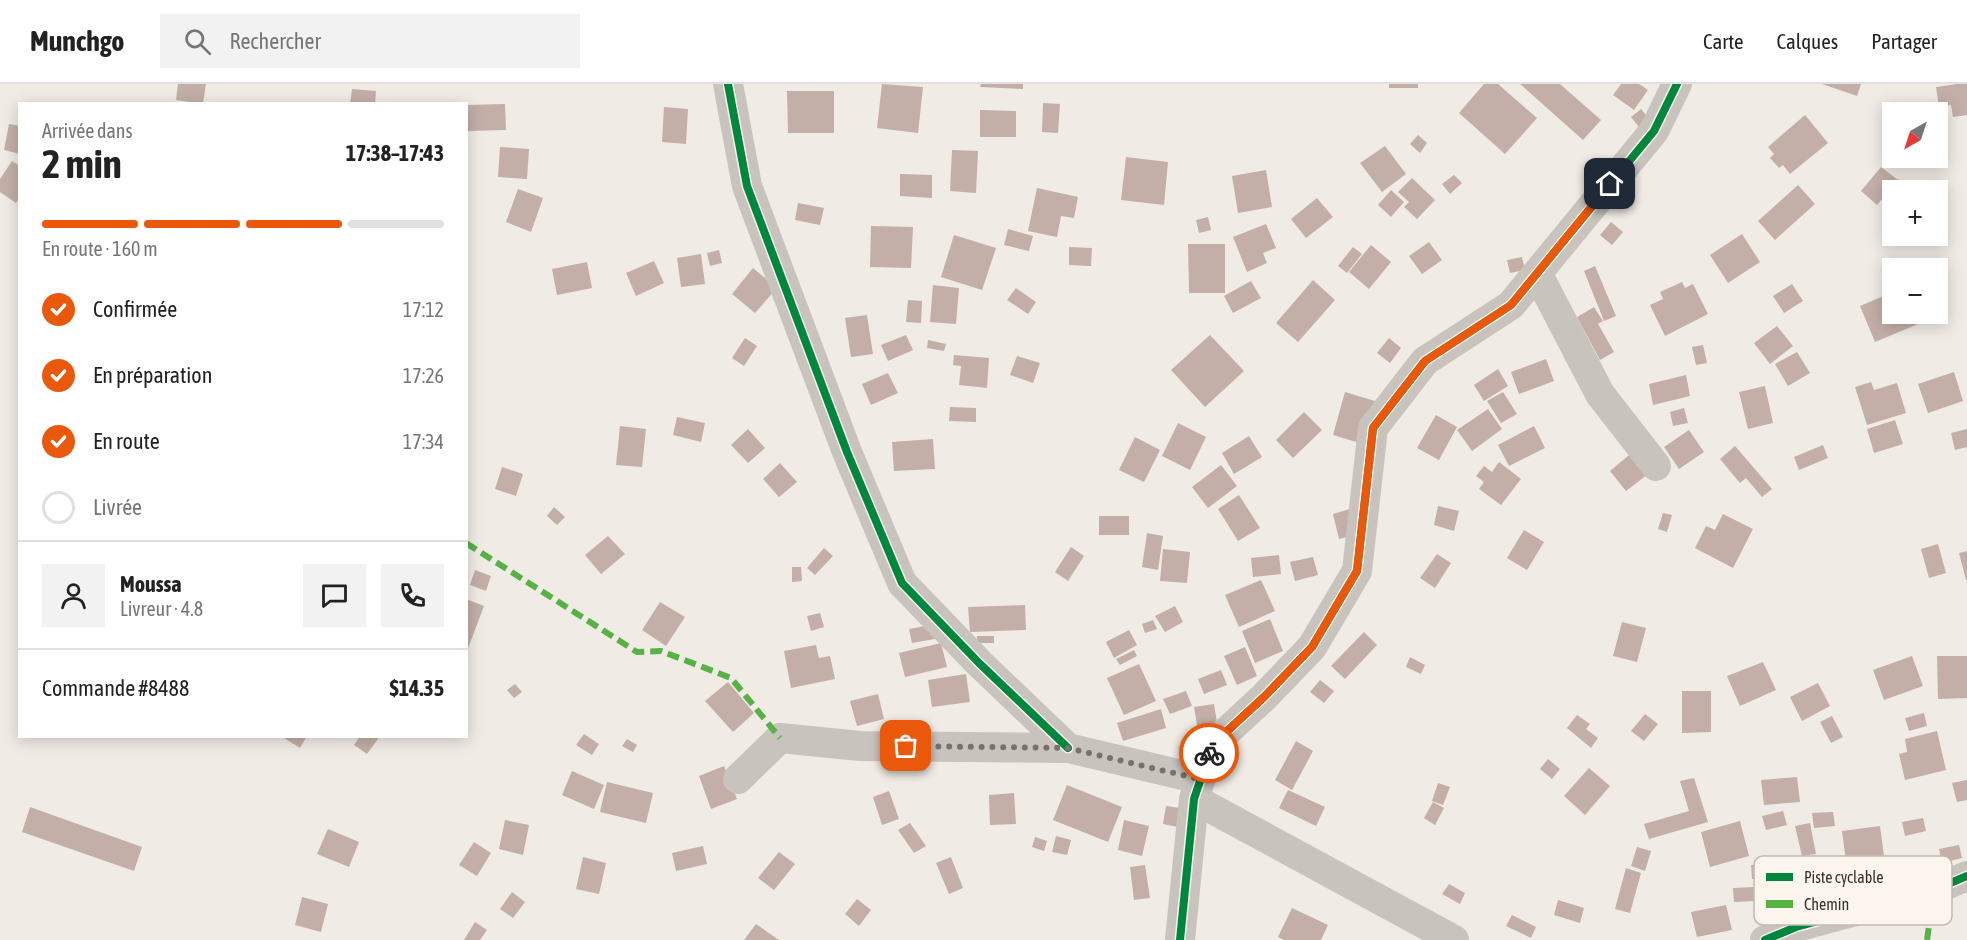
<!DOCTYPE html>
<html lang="fr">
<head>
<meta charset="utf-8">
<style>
	body { margin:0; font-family:"Asap Condensed",sans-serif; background:#f2f2f2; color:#222; height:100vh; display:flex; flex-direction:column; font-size:22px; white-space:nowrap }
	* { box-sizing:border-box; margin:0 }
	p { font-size:20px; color:#767676 }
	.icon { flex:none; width:33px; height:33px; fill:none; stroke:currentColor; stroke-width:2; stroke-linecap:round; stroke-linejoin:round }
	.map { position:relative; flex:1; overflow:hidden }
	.sheet { position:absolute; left:18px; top:18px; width:450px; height:636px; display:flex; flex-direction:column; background:#fff; border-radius:0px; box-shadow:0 3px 15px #0003 }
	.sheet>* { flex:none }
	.needle { width:39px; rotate:219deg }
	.tools { position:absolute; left:1882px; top:18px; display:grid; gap:12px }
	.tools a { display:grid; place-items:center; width:66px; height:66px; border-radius:0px; background:#fff; box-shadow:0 3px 15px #0003; font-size:30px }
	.pin { position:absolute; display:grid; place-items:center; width:51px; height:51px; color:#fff; margin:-26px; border-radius:12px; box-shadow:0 3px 9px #0006 }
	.courier { position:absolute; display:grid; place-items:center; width:60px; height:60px; margin:-30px; border:4px solid #ea580c; border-radius:50%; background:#fff; color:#222; box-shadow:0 2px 8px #0007 }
	.head em { font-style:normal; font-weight:700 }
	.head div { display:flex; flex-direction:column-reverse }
	.head { display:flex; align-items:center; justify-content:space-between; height:102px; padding:0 24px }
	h1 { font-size:39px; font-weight:700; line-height:45px }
	.bar { display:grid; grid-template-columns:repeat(4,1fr); gap:9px 6px; align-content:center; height:72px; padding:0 24px }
	.bar i { height:8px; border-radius:4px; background:#e0e0e0 }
	.bar .selected { background:#ea580c }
	.bar p { grid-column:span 4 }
	.line { display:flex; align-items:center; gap:15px; padding:0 24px; border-top:2px solid #e0e0e0 }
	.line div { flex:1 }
	.round { display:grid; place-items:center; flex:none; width:63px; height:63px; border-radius:0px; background:#f2f2f2 }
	ol { padding:0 24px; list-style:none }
	li { display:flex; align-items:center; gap:18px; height:66px }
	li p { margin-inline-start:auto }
	li .icon { padding:6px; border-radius:50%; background:#ea580c; color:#fff; stroke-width:4 }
	li:last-child { color:#767676 }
	li i { width:33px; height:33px; border:3px solid #e0e0e0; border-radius:50% }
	header { display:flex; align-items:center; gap:36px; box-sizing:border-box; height:84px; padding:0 30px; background:#fff; border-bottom:2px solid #e0e0e0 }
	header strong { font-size:28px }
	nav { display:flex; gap:33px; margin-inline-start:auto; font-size:21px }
	.search { width:420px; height:54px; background:#f2f2f2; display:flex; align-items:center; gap:15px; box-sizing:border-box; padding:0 21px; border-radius:0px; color:#767676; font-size:22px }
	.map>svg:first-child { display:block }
	.building { fill:#c3afa7 }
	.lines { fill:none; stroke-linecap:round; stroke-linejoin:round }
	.minor { stroke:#c9c3be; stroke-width:30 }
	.quiet { stroke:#57b246; stroke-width:6; stroke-dasharray:12 6; stroke-linecap:butt }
	.cycleway-casing { stroke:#fbf5ee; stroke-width:11 }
	.cycleway { stroke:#00873e; stroke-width:8 }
	.done { stroke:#7a716c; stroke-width:6; stroke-dasharray:0 10.8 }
	.route { stroke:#ea580c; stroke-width:8 }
	.key { fill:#fbf5ee; stroke:#c1bab4; stroke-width:1.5 }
	.key-label { font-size:16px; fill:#3b302b }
</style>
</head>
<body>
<header>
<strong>Munchgo</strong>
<div class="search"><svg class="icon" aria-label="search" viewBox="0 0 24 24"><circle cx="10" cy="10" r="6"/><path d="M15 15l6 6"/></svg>Rechercher</div>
<nav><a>Carte</a><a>Calques</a><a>Partager</a></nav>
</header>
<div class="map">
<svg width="1967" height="856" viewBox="0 0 1967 856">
	<rect width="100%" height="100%" fill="#f0ebe5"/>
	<path class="building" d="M178 0H206L203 20 176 16Z
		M882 0 923 3 918 49 877 44Z
		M981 0H1023V5L980 3Z
		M1389 0H1418V4H1389Z
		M1484 0H1498L1537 34 1505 70 1459 29Z
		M1520 0H1560L1601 36 1583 56Z
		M1621 0H1639L1648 6 1634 26 1613 11Z
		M1822 0H1861L1857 12Z
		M1957 0H1967V31L1953 33 1951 21 1939 23 1936 3Z
		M352 5 376 7 375 20H350Z
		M787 7H834V49H788Z
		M1043 19 1060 20 1058 49 1042 48Z
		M505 20 506 46 467 47 466 21Z
		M664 23 688 25 686 60 662 58Z
		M1641 25 1649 35 1639 43 1631 33Z
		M980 26 1016 27V53H980Z
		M1805 31 1828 59 1790 90 1783 81 1779 84 1770 74 1774 70 1768 63Z
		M9 40 20 42V70L4 66Z
		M1418 51 1427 59 1420 69 1410 60Z
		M1385 62 1406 90 1382 108 1360 79Z
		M500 63 529 65 527 95 498 93Z
		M952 66 978 67 976 109 950 107Z
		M1126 73 1168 78 1164 121 1121 116Z
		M12 77 20 82V113L16 119 0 108V95Z
		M1881 83 1898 96 1877 121 1861 107Z
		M1266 86 1272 123 1238 129 1232 92Z
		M900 90 932 91V114L900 112Z
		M1454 91 1462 99 1450 110 1442 100Z
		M1412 94 1435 116 1417 135 1404 123 1409 118 1398 108Z
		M1798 101 1815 120 1775 156 1758 137Z
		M1037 104 1078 113 1074 134 1061 132 1057 153 1028 147Z
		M518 105 543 114 531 148 506 138Z
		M1391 106 1404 118 1391 133 1378 121Z
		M1317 114 1333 133 1306 154 1291 135Z
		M798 119 824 124 820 141 795 136Z
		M1208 133 1211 146 1199 149 1196 136Z
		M1611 138 1623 148 1612 161 1600 151Z
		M1266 140 1276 164 1263 169 1267 179 1247 188 1233 153Z
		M871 142 913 143 911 184 870 183Z
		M1008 145 1033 152 1029 167 1004 161Z
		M1742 150 1760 178 1728 199 1710 171Z
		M954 151 996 164 982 206 941 193Z
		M1429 158 1442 176 1422 190 1409 172Z
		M1188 160H1225V209H1189Z
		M1371 161 1391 178 1369 205 1349 188Z
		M1069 163 1092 164 1091 182 1069 181Z
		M1353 163 1362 170 1347 189 1338 182Z
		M719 166 722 179 710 182 707 169Z
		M701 170 705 200 681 203 677 174Z
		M1522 173 1525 186 1510 189 1507 176Z
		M654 177 664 199 636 212 626 189Z
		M587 178 592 204 557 211 552 185Z
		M1595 182 1616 232 1604 237 1584 187Z
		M753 184 777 204 755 229 732 210Z
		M1313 196 1335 216 1298 258 1276 239Z
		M1251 197 1261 214 1233 229 1224 212Z
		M1682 198 1685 204 1693 200 1708 230 1665 252 1650 221 1663 215 1660 208Z
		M1792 200 1803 217 1784 229 1773 212Z
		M933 201 959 204 956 240 930 238Z
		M1016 204 1036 218 1028 230 1007 216Z
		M1886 211 1890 221 1893 220V230H1914L1918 240 1875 258 1860 222Z
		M908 216 922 217 921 239 906 238Z
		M1594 223 1603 237 1598 240 1614 268 1600 276 1577 233Z
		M867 231 873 270 851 273 845 234Z
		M1777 242 1793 262 1770 280 1754 259Z
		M906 251 913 266 888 277 881 261Z
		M1210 251 1244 287 1205 323 1171 286Z
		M745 254 757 262 744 282 732 274Z
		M1389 254 1401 264 1390 279 1377 269Z
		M928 256 946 260 944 267 927 264Z
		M1703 261 1707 279 1696 281 1692 263Z
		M1797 268 1810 289 1788 302 1775 280Z
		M954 271 989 274 987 304 959 301 961 282 953 281Z
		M1017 272 1040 279 1033 299 1010 291Z
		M1546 275 1554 297 1519 310 1511 288Z
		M1498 285 1508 302 1484 317 1474 301Z
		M1954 288 1963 317 1928 329 1918 300Z
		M888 289 898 309 871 321 862 300Z
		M1686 291 1690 312 1653 321 1649 300Z
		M1871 298 1874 306 1897 299 1906 329 1867 341 1855 303Z
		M1765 302 1773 339 1748 345 1739 308Z
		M1345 308 1375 317 1363 360 1333 351Z
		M1503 308 1517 330 1501 339 1487 317Z
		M950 323 976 324V338L949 337Z
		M1684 324 1688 339 1673 342 1670 328Z
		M1488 325 1502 345 1472 367 1457 346Z
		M1304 328 1322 346 1293 374 1276 356Z
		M1436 331 1457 343 1439 376 1417 364Z
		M677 333 705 339 701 358 673 351Z
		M1895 336 1903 360 1874 369 1867 345Z
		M1178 339 1206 353 1190 386 1162 372Z
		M620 342 646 345 642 383 616 381Z
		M1534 342 1545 364 1509 382 1498 361Z
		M748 345 765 364 748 379 731 361Z
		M1967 345V363L1955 366 1951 349Z
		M1689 346 1704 368 1679 385 1664 363Z
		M1249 352 1262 373 1234 390 1222 369Z
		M1135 353 1160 366 1144 398 1119 386Z
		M933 355 935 385 894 387 892 358Z
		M1823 361 1828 374 1799 386 1794 373Z
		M1735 362 1772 405 1762 413 1746 394 1740 399 1720 375Z
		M1635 366 1652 387 1626 407 1610 387Z
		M1499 378 1521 395 1501 421 1479 405 1484 398 1476 392 1484 382 1492 388Z
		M780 379 797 398 779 413 763 395Z
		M1221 381 1237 402 1208 424 1192 403Z
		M502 383 523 390 516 412 495 405Z
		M1239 411 1260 444 1238 457 1218 425Z
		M1438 422 1459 427 1454 447 1434 441Z
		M554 423 565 433 557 441 547 432Z
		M1353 424 1360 450 1339 455 1333 430Z
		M1663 429 1672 431 1667 448 1658 445Z
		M1723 430 1753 445 1733 484 1695 464 1706 442 1715 446Z
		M1099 432H1129V451H1099Z
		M1524 446 1544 458 1527 486 1507 474Z
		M1147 449 1163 452 1158 486 1142 483Z
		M608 452 625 470 601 490 585 471Z
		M1938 460 1946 489 1929 494 1921 465Z
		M1071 463 1084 472 1068 497 1055 488Z
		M824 464 833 472 815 491 807 484Z
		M1163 465 1190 468 1187 499 1160 497Z
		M1967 467V496H1966L1959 469Z
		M1437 470 1451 479 1435 504 1420 494Z
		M1279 471 1281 490 1253 493 1251 474Z
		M1313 473 1318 491 1295 497 1290 478Z
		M792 483H801L802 497 792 498Z
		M475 486 491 492 486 507 470 501Z
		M1261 496 1275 527 1239 543 1225 511Z
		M466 515 484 522 467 567H466Z
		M660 518 685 533 666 562 642 546Z
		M1025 521 1026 546 970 548 968 523Z
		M1175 522 1183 538 1165 548 1155 532Z
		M820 529 824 543 811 547 807 532Z
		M1270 535 1283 567 1255 579 1242 547Z
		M1153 536 1157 545 1145 549 1142 540Z
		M1622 538 1646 544 1637 578 1613 572Z
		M937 540 940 554 912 559 909 545Z
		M1129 546 1137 561 1114 574 1106 558Z
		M1364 548 1377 561 1345 595 1331 582Z
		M977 552H994V559H977Z
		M941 559 947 583 905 593 899 569Z
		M816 561 819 574 830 572 835 595 791 604 784 567Z
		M1245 563 1257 592 1237 601 1224 572Z
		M1134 566 1137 572 1120 581 1116 575Z
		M1912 572 1923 602 1884 616 1873 586Z
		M1937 572H1967V614L1938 615Z
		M1410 573 1425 581 1421 590 1406 583Z
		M1763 578 1776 606 1740 622 1727 592Z
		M1139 580 1156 617 1124 631 1107 594Z
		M1221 586 1227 601 1204 610 1198 595Z
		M966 590 970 618 932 623 928 596Z
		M1320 596 1334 607 1324 619 1310 608Z
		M728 598 754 629 733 648 705 617Z
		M1818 599 1830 622 1802 637 1790 613Z
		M515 600 522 608 514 614 507 606Z
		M1186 607 1192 622 1170 630 1163 615Z
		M1682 607H1711V648L1682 649Z
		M878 610 884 635 857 642 850 617Z
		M1214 620 1218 645 1198 647 1194 623Z
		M1161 625 1166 644 1123 657 1117 639Z
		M1924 629 1927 642 1909 647 1905 634Z
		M1645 630 1658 640 1644 657 1631 647Z
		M1577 631 1590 640 1586 645 1598 654 1591 664 1567 644Z
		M1832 632 1843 653 1831 659 1820 638Z
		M1937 647 1946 686 1905 696 1899 670 1907 668 1905 655Z
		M584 650 599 660 592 671 576 661Z
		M281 652H307L300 664Z
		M360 652H380L367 670 354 661Z
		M627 655 637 661 633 668 622 662Z
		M1296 657 1313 667 1292 706 1275 696Z
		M1548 675 1560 685 1552 695 1540 685Z
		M724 682 737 715 711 725 699 692Z
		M1589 684 1610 702 1585 731 1564 712Z
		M572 687 604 701 594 725 562 711Z
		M1797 693 1800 718 1764 721 1761 696Z
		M1694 694 1708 738 1649 755 1644 740 1689 727 1680 697Z
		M1967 696V716L1957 718 1952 699Z
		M607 698 653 709 646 739 600 728Z
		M1438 699 1450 703 1443 721 1432 717Z
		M1067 701 1122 723 1108 758 1053 736Z
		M1288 706 1325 723 1316 742 1279 724Z
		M889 707 899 735 882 741 873 713Z
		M1014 709 1016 740 990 741 989 711Z
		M1433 718 1444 724 1435 741 1424 734Z
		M1166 722 1180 724 1178 743 1163 740Z
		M30 723 142 763 134 787 22 748Z
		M1783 727 1787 741 1766 746 1762 732Z
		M1833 728 1835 742 1814 744 1812 729Z
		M1923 734 1926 747 1905 752 1902 738Z
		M505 736 529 741 523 771 499 765Z
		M1124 736 1149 742 1142 772 1118 766Z
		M1740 737 1749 772 1710 783 1701 748Z
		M910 739 926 762 914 769 898 746Z
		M1810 739 1816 770 1802 772 1795 742Z
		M1880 742 1884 772 1846 777 1842 747Z
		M328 745 359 758 349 783 317 770Z
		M1056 752 1071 756 1067 771 1052 768Z
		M1035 753 1047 757 1044 767 1032 763Z
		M474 758 491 769 477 792 459 781Z
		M1959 761 1962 774 1942 779 1939 765Z
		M703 762 707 780 676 787 672 769Z
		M1637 763 1651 767 1645 787 1631 782Z
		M779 768 795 780 774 806 758 794Z
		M583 773 606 779 599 810 576 805Z
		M951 773 963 804 949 810 936 779Z
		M1772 780 1774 794 1752 795 1751 781Z
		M1145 781 1150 814 1134 816 1130 783Z
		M1626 784 1641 789 1630 829 1615 825Z
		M1449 800 1465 809 1460 820 1442 810Z
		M1754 803 1755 817 1734 818 1733 804Z
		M512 808 525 818 513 834 500 825Z
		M302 813 328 820 321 848 295 841Z
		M857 815 871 826 859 842 845 830Z
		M1558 816 1584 824 1580 839 1554 831Z
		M1726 821 1732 846 1697 853 1691 828Z
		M1292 824 1328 841 1321 856H1284L1278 853Z
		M1512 831 1536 843 1531 854 1506 842Z
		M475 838 487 846 480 856H464Z
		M756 840 779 856H744Z"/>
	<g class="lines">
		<path class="minor" d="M728 0 747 102 847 368 902 499 979 579 1068 664
			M1537 189 1600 310 1656 382
			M738 695 780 654 860 662 1068 664 1199 695
			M1194 715 1454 856
			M1180 856 1194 715 1212 661 1264 613 1312 563 1357 487 1373 344 1425 277 1511 221 1654 47 1677 0
			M1765 856 1796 843 1934 806 1967 792"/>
		<path class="quiet" d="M466 459 637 568 661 567 731 594 780 654
			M1927 856 1934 806"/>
		<g class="cycleway-casing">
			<path id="cycleway" d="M728 0 747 102 847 368 902 499 979 579 1068 664
				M1180 856 1194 715 1212 661 1264 613 1312 563 1357 487 1373 344 1425 277 1511 221 1654 47 1677 0
				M1765 856 1796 843 1934 806 1967 792"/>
		</g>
		<use href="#cycleway" class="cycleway"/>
	</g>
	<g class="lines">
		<path class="done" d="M906 662 1068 664 1199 695 1209 669"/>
		<path class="route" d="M1209 669 1212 661 1264 613 1312 563 1357 487 1373 344 1425 277 1511 221 1610 100"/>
	</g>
	<rect x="1754" y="772" width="198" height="69" rx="9" class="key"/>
	<rect x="1766" y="789" width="27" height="8" fill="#00873e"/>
	<rect x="1766" y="816" width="27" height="8" fill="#57b246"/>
	<g class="key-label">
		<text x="1804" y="799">Piste cyclable</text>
		<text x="1804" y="826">Chemin</text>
	</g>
</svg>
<div class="tools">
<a><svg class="needle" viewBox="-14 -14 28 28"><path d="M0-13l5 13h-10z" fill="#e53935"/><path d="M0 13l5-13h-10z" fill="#767676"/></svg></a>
<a>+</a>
<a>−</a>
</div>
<div class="pin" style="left:906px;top:662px;background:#ea580c"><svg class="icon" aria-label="bag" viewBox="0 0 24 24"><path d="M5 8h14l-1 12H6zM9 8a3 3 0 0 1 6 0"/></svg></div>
<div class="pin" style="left:1610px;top:100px;background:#1f2937"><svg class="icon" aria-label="home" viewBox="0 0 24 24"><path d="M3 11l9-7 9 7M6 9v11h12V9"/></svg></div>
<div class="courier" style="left:1209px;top:669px"><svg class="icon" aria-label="bike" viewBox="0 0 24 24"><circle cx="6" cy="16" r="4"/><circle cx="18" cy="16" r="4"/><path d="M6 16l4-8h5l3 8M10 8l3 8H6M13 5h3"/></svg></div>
<section class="sheet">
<div class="head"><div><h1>2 min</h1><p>Arrivée dans</p></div><em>17:38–17:43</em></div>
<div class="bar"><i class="selected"></i><i class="selected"></i><i class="selected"></i><i></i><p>En route · 160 m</p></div>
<ol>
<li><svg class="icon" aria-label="check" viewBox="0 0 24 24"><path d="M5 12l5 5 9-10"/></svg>Confirmée<p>17:12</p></li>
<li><svg class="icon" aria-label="check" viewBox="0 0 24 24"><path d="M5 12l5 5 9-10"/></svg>En préparation<p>17:26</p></li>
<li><svg class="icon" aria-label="check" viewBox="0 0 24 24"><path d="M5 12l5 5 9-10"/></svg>En route<p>17:34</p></li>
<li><i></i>Livrée</li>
</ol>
<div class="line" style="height:108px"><a class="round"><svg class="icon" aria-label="person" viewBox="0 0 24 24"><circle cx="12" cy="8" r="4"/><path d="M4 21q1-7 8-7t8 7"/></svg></a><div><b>Moussa</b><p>Livreur · 4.8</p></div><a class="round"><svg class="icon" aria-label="chat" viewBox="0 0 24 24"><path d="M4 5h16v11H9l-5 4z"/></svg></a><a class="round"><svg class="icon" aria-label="phone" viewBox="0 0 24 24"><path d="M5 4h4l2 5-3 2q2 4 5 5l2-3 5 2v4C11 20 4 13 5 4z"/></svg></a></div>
<div class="line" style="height:78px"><div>Commande #8488</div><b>$14.35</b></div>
</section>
</div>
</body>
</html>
